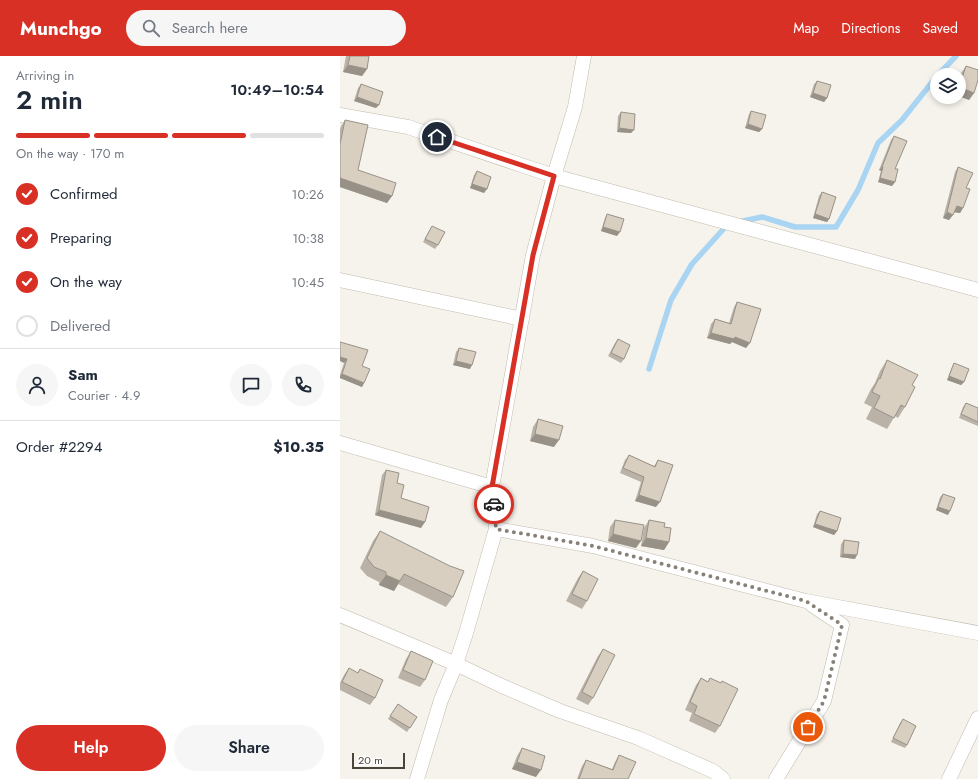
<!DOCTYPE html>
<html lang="en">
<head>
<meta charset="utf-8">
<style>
	body { margin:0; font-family:Jost,sans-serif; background:#f6f6f7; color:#1f2937; height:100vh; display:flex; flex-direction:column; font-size:15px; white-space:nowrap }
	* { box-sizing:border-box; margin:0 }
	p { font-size:13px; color:#747a83 }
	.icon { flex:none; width:22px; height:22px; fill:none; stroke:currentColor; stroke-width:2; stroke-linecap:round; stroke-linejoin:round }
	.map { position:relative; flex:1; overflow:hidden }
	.details { display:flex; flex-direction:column; background:#fff; width:340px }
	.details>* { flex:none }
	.tools { position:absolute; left:590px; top:12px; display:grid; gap:8px }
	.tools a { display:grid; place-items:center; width:36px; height:36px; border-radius:50%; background:#fff; box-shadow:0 2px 6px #0003; font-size:20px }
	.scale { position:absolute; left:12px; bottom:10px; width:53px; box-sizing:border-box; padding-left:4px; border:2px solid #4b4439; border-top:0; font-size:11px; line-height:14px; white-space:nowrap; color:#4b4439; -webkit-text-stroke:3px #fff; paint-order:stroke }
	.pin { position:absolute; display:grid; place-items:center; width:34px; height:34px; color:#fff; margin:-17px; border:2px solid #fff; border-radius:50%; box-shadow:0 1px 4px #0007 }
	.courier { position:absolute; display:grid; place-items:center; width:40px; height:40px; margin:-20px; border:3px solid #d93025; border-radius:50%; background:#fff; color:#222; box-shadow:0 1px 5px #0007 }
	.headline em { font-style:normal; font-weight:600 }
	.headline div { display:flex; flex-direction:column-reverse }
	.headline { display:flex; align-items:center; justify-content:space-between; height:68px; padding:0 16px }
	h1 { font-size:26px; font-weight:600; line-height:30px }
	.bar { display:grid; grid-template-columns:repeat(4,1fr); gap:6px 4px; align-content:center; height:48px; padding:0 16px }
	.bar i { height:5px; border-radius:3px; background:#e0e1e3 }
	.bar .current { background:#d93025 }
	.bar p { grid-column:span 4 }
	.line { display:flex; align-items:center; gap:10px; padding:0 16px; border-top:1px solid #e0e1e3 }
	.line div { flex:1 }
	.round { display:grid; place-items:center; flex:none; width:42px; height:42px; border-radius:21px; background:#f6f6f7 }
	ol { padding:0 16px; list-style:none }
	li { display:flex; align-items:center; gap:12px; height:44px }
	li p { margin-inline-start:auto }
	li .icon { padding:4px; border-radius:50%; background:#d93025; color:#fff; stroke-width:4 }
	li:last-child { color:#747a83 }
	li i { width:22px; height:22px; border:2px solid #e0e1e3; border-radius:50% }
	.action { display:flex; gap:8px; margin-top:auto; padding:8px 16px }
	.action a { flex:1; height:46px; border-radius:24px; background:#d93025; color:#fff; font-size:16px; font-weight:600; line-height:46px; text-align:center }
	.action a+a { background:#f6f6f7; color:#1f2937 }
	header { display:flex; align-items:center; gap:24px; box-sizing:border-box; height:56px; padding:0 20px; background:#d93025; color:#fff }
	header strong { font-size:19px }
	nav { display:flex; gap:22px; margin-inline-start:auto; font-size:14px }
	.search { width:280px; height:36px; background:#f6f6f7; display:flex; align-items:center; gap:10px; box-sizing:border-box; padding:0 14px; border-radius:22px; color:#747a83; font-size:15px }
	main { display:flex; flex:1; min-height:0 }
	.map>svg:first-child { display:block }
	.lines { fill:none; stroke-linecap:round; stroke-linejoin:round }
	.stream { stroke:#a9d4f2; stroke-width:5.5 }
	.minor-casing { stroke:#c2bbae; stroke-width:15 }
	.minor { stroke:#fff; stroke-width:14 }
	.wall { fill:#bab2a6 }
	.shaded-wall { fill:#979187 }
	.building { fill:#d8cfc1; stroke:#979187 }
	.done { stroke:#878178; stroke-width:4; stroke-dasharray:0 7.2 }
	.route { stroke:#d93025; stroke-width:5 }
</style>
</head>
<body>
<header>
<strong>Munchgo</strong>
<div class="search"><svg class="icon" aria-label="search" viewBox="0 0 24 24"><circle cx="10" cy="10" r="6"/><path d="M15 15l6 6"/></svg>Search here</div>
<nav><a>Map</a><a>Directions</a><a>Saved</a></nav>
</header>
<main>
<section class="details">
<div class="headline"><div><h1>2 min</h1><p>Arriving in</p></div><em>10:49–10:54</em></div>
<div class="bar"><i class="current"></i><i class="current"></i><i class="current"></i><i></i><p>On the way · 170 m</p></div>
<ol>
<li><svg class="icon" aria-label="check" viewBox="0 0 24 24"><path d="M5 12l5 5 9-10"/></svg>Confirmed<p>10:26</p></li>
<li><svg class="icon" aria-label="check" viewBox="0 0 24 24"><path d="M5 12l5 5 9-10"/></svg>Preparing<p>10:38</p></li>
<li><svg class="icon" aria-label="check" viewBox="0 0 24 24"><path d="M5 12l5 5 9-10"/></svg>On the way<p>10:45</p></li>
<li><i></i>Delivered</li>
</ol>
<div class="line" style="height:72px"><a class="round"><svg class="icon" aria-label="person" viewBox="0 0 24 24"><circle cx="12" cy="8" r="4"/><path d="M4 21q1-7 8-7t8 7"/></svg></a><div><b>Sam</b><p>Courier · 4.9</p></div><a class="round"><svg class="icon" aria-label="chat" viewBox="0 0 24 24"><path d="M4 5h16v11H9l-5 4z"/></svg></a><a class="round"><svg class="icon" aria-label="phone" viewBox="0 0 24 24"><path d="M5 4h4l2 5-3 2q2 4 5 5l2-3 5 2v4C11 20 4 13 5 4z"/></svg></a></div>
<div class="line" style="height:52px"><div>Order #2294</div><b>$10.35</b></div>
<div class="action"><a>Help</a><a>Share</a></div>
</section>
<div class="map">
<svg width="638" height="723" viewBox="0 0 638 723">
	<rect width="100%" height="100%" fill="#f6f3ec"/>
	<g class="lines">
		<path class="stream" d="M598 19 616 0
			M398 166 422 161 455 171H496L518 134 538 87 562 64 597 20
			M309 313 331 244 352 208 388 168"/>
		<g class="minor-casing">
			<path id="minor" d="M0 59 68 71 214 120 638 234
				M0 224 182 263
				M0 387 152 431
				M156 473 253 490 466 545 638 577
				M0 559 116 608 162 630 220 655 298 682 373 715 383 723
				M77 723 101 644 116 608 126 577 156 473 152 431 193 199 214 120 235 51 244 0
				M436 723 484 645 502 569 472 549
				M609 723 638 662"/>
		</g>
		<use href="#minor" class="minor"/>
	</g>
	<path class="wall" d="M6 0H29L27 13 22 20 3 16Z
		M626 10 634 37 629 44 619 40V22L621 17Z
		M477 25 487 42 484 46 470 41 474 28Z
		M21 28 36 52 14 45 18 32Z
		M411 55 422 73 419 76 405 72 409 58Z
		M281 56 291 77 277 76 278 60Z
		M5 64 18 114 52 140 47 147 0 131V73L1 70Z
		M554 80 555 113V126L552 130 538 126 541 115 539 114 551 84Z
		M618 111 626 132 623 152 620 157 615 156 609 164 603 162 615 116Z
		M137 115 144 137 130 132 134 119Z
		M482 136 489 163 487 166 473 162 479 140Z
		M267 158 277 180 261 175 265 162Z
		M92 170 98 189 95 193 83 186Z
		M397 246 406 292 392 286 390 288 367 282 371 268 375 263 389 267 394 251Z
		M278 283 284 303 281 307 268 300 275 287Z
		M0 286 22 310 24 327 22 331 0 322V319L4 307Z
		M119 292 130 313 113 309 116 296Z
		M547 304 572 329 565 351 558 362 555 360 547 373 526 363 532 351 524 347 531 333 535 327 540 315Z
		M614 307 624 326 621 329 607 324 612 311Z
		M626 347 638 352V370L619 362 623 351Z
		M198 363 214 391 190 385 193 371Z
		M289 399 314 410 318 404 316 451 295 445 301 426 280 417 285 404Z
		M46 414 57 427 61 442 81 472 35 459 42 419Z
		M603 438 608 459 596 454 600 441Z
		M480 455 497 475 494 479 473 471 477 458Z
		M275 464 296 492 268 485 270 471Z
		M309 464 329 486 324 494 301 490 304 472Z
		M40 475 113 541 106 551 58 528 54 535 39 529V526L27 520 20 512 33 485Z
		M504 484 515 503 500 501 501 488Z
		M243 515 247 545 242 553 226 545 238 522Z
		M263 593 253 642 248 649 236 643 258 600Z
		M71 595 85 624 80 631 58 622 66 603Z
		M9 612 17 617 20 613 35 642 30 649 0 634V627L4 619Z
		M361 622 368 626 370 622 380 670 375 677 349 665 352 657 345 654 356 629Z
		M58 648 77 661 67 676 48 663Z
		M563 663 567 689 565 692 551 686 560 667Z
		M182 692 196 721 172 713 177 700Z
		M279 699 288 723H237L242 710 246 704 272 713 275 706Z"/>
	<path class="shaded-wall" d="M8 9 27 13 22 20 3 16Z
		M619 31 634 37 629 44 619 40Z
		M473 37 487 42 484 46 470 41Z
		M17 41 39 49 36 52 14 45Z
		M408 68 422 73 419 76 405 72Z
		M279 72 294 74 291 77 277 76Z
		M542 111H543L541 115 539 114Z
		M0 122 52 140 47 147 0 131Z
		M540 122 555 126 552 130 538 126Z
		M132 128 147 133 144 137 130 132Z
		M617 150 623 152 620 157 613 156Z
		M607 156 613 159 609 164 603 162Z
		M475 158 489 163 487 166 473 162Z
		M263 171 280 176 277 180 261 175Z
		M371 277 395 281 410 287 406 292 392 286 390 288 367 282Z
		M0 301 7 303 4 307 0 305Z
		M116 305 132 309 130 313 113 309Z
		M2 318 24 327 22 331 0 322V320Z
		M609 320 624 326 621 329 607 324Z
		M195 378 219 384 214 391 190 385Z
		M299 439 320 446 316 451 295 445Z
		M598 451 610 455 608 459 596 454Z
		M39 454 85 466 81 472 35 459Z
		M475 468 497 475 494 479 473 471Z
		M273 478 301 485 296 492 268 485Z
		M306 482 329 486 324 494 301 490Z
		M503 498 517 499 515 503 500 501Z
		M46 519 60 525 54 535 39 529Z
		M177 706 201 714 196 721 172 713Z"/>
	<path class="building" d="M10 0H29L27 13 8 9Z
		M626 10 638 14V24L634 37 619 31Z
		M477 25 491 29 487 42 473 37Z
		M21 28 43 36 39 49 17 41Z
		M411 55 426 59 422 73 408 68Z
		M281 56 295 58 294 74 279 72Z
		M5 64 28 69 18 114 56 127 52 140 0 122V88Z
		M554 80 567 85 555 113H558L555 126 540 122 543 111H542Z
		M618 111 633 117 626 132 630 133 623 152 617 150 613 159 607 156Z
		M137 115 151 121 147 133 132 128Z
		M482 136 496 141 489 163 475 158Z
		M267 158 284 163 280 176 263 171Z
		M92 170 105 176 98 189 85 183Z
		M397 246 421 253 410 287 395 281 394 283 371 277 375 263 391 268Z
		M278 283 290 289 284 303 271 297Z
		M0 286 28 294 22 310 30 313 24 327 2 318 7 303 0 301Z
		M119 292 136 296 132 309 116 305Z
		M547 304 578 319 572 329 575 331 565 351 561 349 554 362 534 352 540 340 532 336 539 322 540 323Z
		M614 307 629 313 624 326 609 320Z
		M626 347 638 352V366L621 358Z
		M198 363 223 370 219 384 195 378Z
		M289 399 315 411 318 404 333 409 320 446 299 439 304 421 283 412Z
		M46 414 59 417 57 427 64 429 61 442 89 451 85 466 39 454Z
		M603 438 615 442 610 455 598 451Z
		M480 455 501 462 497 475 475 468Z
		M275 464 304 469 301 485 273 478Z
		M309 464 325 467 324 471 331 472 329 486 306 482Z
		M40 475 110 510 124 515 113 541 64 518 60 525 46 519V516L34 511 27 502Z
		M504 484 519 486 517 499 503 498Z
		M243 515 258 523 247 545 232 538Z
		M263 593 275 599 253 642 242 636Z
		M71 595 93 605 85 624 63 614Z
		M9 612 18 617 20 613 43 624 35 642 2 626Z
		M361 622 368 626 370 622 381 627 382 625 398 633 380 670 354 658 357 650 350 646Z
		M58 648 77 661 70 672 50 660Z
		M563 663 576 670 567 689 553 682Z
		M182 692 205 700 201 714 177 706Z
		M279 699 296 706 288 723H239L246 704 273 714Z"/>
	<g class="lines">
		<path class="done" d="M154 448 156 473 253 490 466 545 502 569 484 645 468 671"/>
		<path class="route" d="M97 81 214 120 193 199 152 431 154 448"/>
	</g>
</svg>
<div class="tools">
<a><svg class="icon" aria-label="layers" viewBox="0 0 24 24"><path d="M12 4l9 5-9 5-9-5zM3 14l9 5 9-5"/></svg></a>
</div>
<div class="scale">20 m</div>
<div class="pin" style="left:468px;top:671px;background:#ea580c"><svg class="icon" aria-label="bag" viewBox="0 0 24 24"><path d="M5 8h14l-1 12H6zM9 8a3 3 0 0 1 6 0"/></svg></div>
<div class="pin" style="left:97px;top:81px;background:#1f2937"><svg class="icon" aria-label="home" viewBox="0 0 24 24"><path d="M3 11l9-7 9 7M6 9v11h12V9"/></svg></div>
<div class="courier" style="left:154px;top:448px"><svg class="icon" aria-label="car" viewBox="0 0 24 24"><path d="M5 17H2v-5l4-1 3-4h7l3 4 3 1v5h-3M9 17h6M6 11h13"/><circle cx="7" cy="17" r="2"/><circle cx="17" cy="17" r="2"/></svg></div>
</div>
</main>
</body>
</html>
